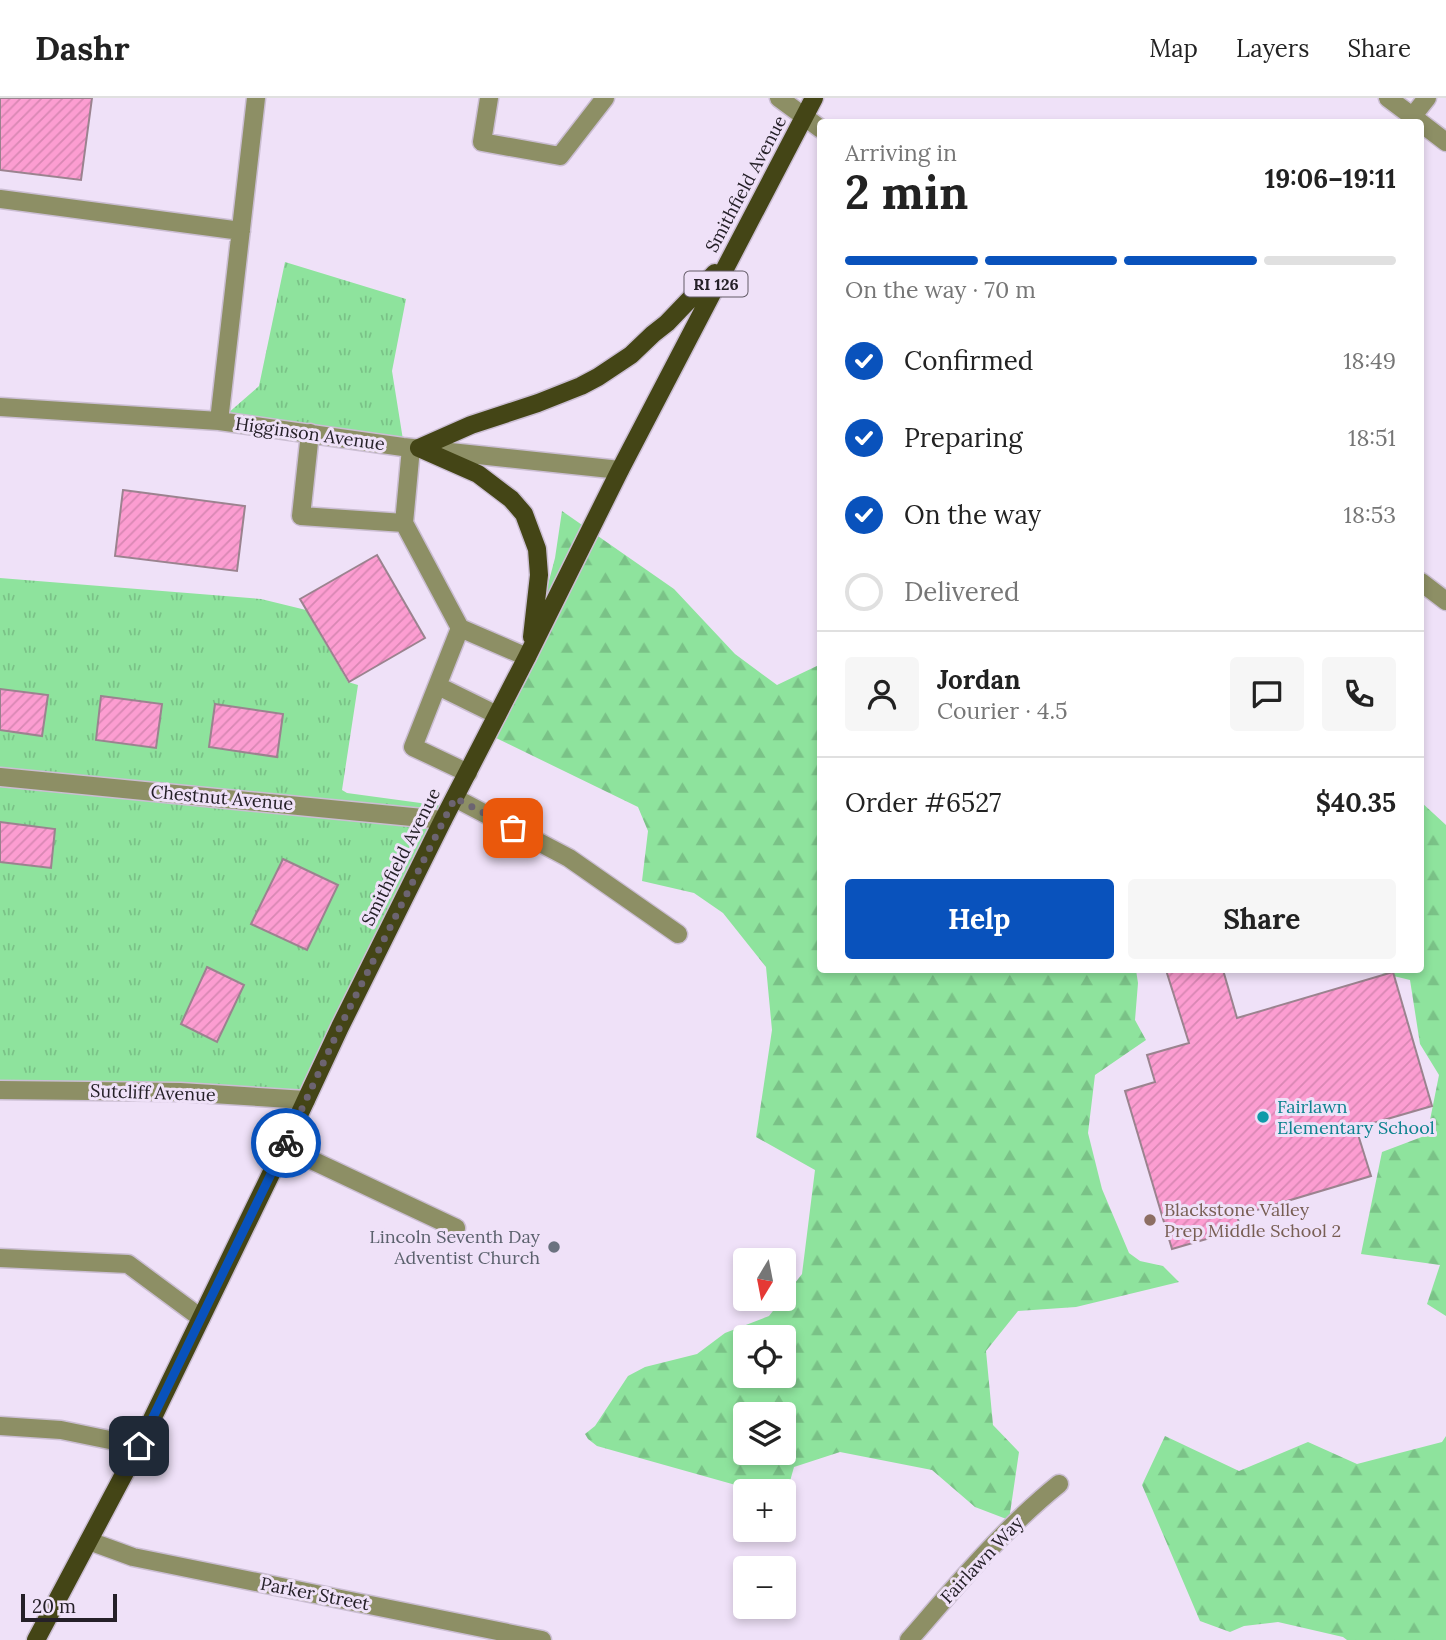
<!DOCTYPE html>
<html lang="en">
<head>
<meta charset="utf-8">
<style>
	body { margin:0; font-family:Lora,serif; background:#f6f6f6; color:#222; height:100vh; display:flex; flex-direction:column; font-size:26px; white-space:nowrap }
	* { box-sizing:border-box; margin:0 }
	p { font-size:23px; color:#767676 }
	.icon { flex:none; width:38px; height:38px; fill:none; stroke:currentColor; stroke-width:2; stroke-linecap:round; stroke-linejoin:round }
	.map { position:relative; flex:1; overflow:hidden }
	.drawer { position:absolute; left:817px; top:21px; width:607px; height:854px; display:flex; flex-direction:column; background:#fff; border-radius:7px; box-shadow:0 4px 10px #0003 }
	.drawer>* { flex:none }
	.needle { width:46px; rotate:190deg }
	.tools { position:absolute; left:733px; top:1150px; display:grid; gap:14px }
	.tools a { display:grid; place-items:center; width:63px; height:63px; border-radius:7px; background:#fff; box-shadow:0 4px 10px #0003; font-size:35px }
	.scale { position:absolute; left:21px; bottom:18px; width:96px; box-sizing:border-box; padding-left:7px; border:4px solid #252028; border-top:0; font-size:19px; line-height:24px; white-space:nowrap; color:#252028; -webkit-text-stroke:5px #efe1f8; paint-order:stroke }
	.pin { position:absolute; display:grid; place-items:center; width:60px; height:60px; color:#fff; margin:-30px; border-radius:14px; box-shadow:0 4px 10px #0006 }
	.courier { position:absolute; display:grid; place-items:center; width:70px; height:70px; margin:-35px; border:5px solid #0952bc; border-radius:50%; background:#fff; color:#222; box-shadow:0 2px 9px #0007 }
	.headline em { font-style:normal; font-weight:700 }
	.headline div { display:flex; flex-direction:column-reverse }
	.headline { display:flex; align-items:center; justify-content:space-between; height:119px; padding:0 28px }
	h1 { font-size:46px; font-weight:700; line-height:52px }
	.bar { display:grid; grid-template-columns:repeat(4,1fr); gap:10px 7px; align-content:center; height:84px; padding:0 28px }
	.bar i { height:9px; border-radius:5px; background:#e0e0e0 }
	.bar .on { background:#0952bc }
	.bar p { grid-column:span 4 }
	.line { display:flex; align-items:center; gap:18px; padding:0 28px; border-top:2px solid #e0e0e0 }
	.line div { flex:1 }
	.round { display:grid; place-items:center; flex:none; width:74px; height:74px; border-radius:7px; background:#f6f6f6 }
	ol { padding:0 28px; list-style:none }
	li { display:flex; align-items:center; gap:21px; height:77px }
	li p { margin-inline-start:auto }
	li .icon { padding:7px; border-radius:50%; background:#0952bc; color:#fff; stroke-width:4 }
	li:last-child { color:#767676 }
	li i { width:38px; height:38px; border:4px solid #e0e0e0; border-radius:50% }
	.primary-button { display:flex; gap:14px; margin-top:auto; padding:14px 28px }
	.primary-button a { flex:1; height:80px; border-radius:7px; background:#0952bc; color:#fff; font-size:28px; font-weight:700; line-height:80px; text-align:center }
	.primary-button a+a { background:#f6f6f6; color:#222 }
	header { display:flex; align-items:center; gap:42px; box-sizing:border-box; height:98px; padding:0 35px; background:#fff; border-bottom:2px solid #e0e0e0 }
	header strong { font-size:33px }
	nav { display:flex; gap:38px; margin-inline-start:auto; font-size:24px }
	.map>svg:first-child { display:block }
	.grass { fill:url(#grass-tufts) }
	.forest { fill:url(#forest-firs); fill-rule:evenodd }
	.building { fill:url(#building-hatch); stroke:#9b838f; stroke-width:2 }
	.lines { fill:none; stroke-linecap:round; stroke-linejoin:round }
	.minor-casing { stroke:#cbbed3; stroke-width:21 }
	.major-casing { stroke:#cbbed3; stroke-width:21 }
	.minor { stroke:#8d8f65; stroke-width:18 }
	.major { stroke:#444516; stroke-width:18 }
	.done { stroke:#6c6471; stroke-width:7; stroke-dasharray:0 12.6 }
	.route { stroke:#0952bc; stroke-width:9 }
	.culture-dot { fill:#0f9aa8; stroke:#efe1f8; stroke-width:2.5 }
	.education-dot { fill:#8d6e63; stroke:#efe1f8; stroke-width:2.5 }
	.worship-dot { fill:#6b7280; stroke:#efe1f8; stroke-width:2.5 }
	.labels { text-anchor:middle; stroke-width:6; stroke-linejoin:round; paint-order:stroke }
	.shield { fill:#efe1f8; stroke:#625a66; stroke-width:2 }
	.shield-label { font-size:16px; font-weight:bold; fill:#252028 }
	.street-label { font-size:18px; fill:#252028; stroke:#efe1f8 }
	.culture-label { font-size:18px; fill:#0d838f; stroke:#efe1f8; text-anchor:start }
	.education-label { font-size:18px; fill:#785e54; stroke:#efe1f8; text-anchor:start }
	.worship-label { font-size:18px; fill:#5b616d; stroke:#efe1f8; text-anchor:end }
</style>
</head>
<body>
<header>
<strong>Dashr</strong>
<nav><a>Map</a><a>Layers</a><a>Share</a></nav>
</header>
<div class="map">
<svg width="1446" height="1542" viewBox="0 0 1446 1542">
	<defs>
		<pattern id="grass-tufts" width="24" height="20" patternUnits="userSpaceOnUse" patternTransform="scale(1.75)"><rect width="24" height="20" fill="#8ee39d"/><path d="M3 7l-1-3M5 7V3M7 7l1-3M15 17l-1-3M17 17v-4M19 17l1-3" fill="none" stroke="#7ac287"/></pattern>
		<pattern id="forest-firs" width="22" height="20" patternUnits="userSpaceOnUse" patternTransform="scale(1.75)"><rect width="22" height="20" fill="#8ee39d"/><path d="M5 1l3.5 6h-7zM16 11l3.5 6h-7z" fill="#7ac287"/></pattern>
		<pattern id="building-hatch" width="6" height="6" patternUnits="userSpaceOnUse" patternTransform="scale(1.75)"><rect width="6" height="6" fill="#fc9dd1"/><path d="M-1 1l2-2M0 6l6-6M5 7l2-2" fill="none" stroke="#d887b3"/></pattern>
	</defs>
	<rect width="100%" height="100%" fill="#efe1f8"/>
	<path class="grass" d="M285 164 406 201 392 273 404 348 219 323 259 288Z
		M0 480 261 501 306 512 348 584 358 587 342 692 347 695 450 709 306 1002 0 992Z"/>
	<path class="forest" d="M562 413 674 491 735 556 777 587 821 566V872H1136L1138 885 1135 922 1146 942 1095 977 1088 1035 1102 1091 1129 1155 1140 1163 1163 1168 1179 1184 1076 1209 1018 1213 986 1253 993 1327 1019 1354 1009 1422 975 1409 932 1372 840 1354 794 1369 785 1401 784 1393H757L597 1348 588 1341 585 1336 595 1328 628 1278 645 1269 697 1256 725 1235 769 1218 802 1176 815 1072 756 1039 772 932 766 869 723 815 694 795 642 783 648 733 638 709 492 638 535 536 555 460ZM746 1239H784V1278H746ZM746 1316H784V1354H746Z
		M1421 704 1446 727V1218L1427 1206 1440 1167 1361 1156 1382 1054 1427 1037 1439 977 1420 946 1410 882 1369 872H1421Z
		M1165 1338 1239 1373 1308 1344 1357 1366 1442 1344 1446 1338V1542H1347L1343 1539 1278 1524 1244 1528 1230 1534 1200 1523 1142 1387Z"/>
	<path class="building" d="M0 0H92L81 82 0 72Z
		M123 392 245 408 237 473 115 458Z
		M377 457 425 540 349 584 300 501Z
		M0 591 48 597 42 638 0 632Z
		M101 598 162 606 156 650 96 642Z
		M215 606 283 616 277 659 209 649Z
		M0 724 55 731 51 770 0 764Z
		M283 761 338 787 307 852 251 826Z
		M207 869 244 887 217 944 181 926Z
		M1166 872H1223L1237 920 1393 874 1432 1008 1356 1030 1371 1078 1237 1118 1241 1131 1172 1151 1125 993 1155 984 1147 957 1189 945Z"/>
	<g class="lines">
		<g class="minor-casing">
			<path id="minor" d="M489 0 482 44 560 58 605 0
				M779 0 821 31
				M1388 0 1420 24
				M1408 24 1427 0
				M1421 25 1446 44
				M0 101 241 133
				M0 309 219 323 403 349 620 372
				M219 323 256 0
				M310 335 301 418 404 425 460 530 413 649 468 675
				M404 425 411 350
				M1421 484 1446 503
				M460 530 527 559
				M438 588 497 617
				M0 679 443 722
				M455 700 569 760 678 836
				M0 992 180 994 306 1002
				M284 1049 456 1130
				M0 1160 128 1166 201 1220
				M0 1328 61 1332 139 1348
				M89 1443 133 1459 542 1542
				M909 1542C956 1488 1003 1431 1059 1386"/>
		</g>
		<g class="major-casing">
			<path id="major" d="M419 350 471 327 538 305 581 288 598 279 631 257 653 236 667 225 715 175
				M419 350 478 376 511 401 524 416 537 451 539 477 532 539
				M36 1542 139 1348 284 1049 340 929 443 722 527 559 620 372 814 0"/>
		</g>
		<use href="#minor" class="minor"/>
		<use href="#major" class="major"/>
	</g>
	<g class="lines">
		<path class="done" d="M286 1045 340 929 455 700 513 730"/>
		<path class="route" d="M139 1348 286 1045"/>
	</g>
	<circle class="culture-dot" cx="1263" cy="1019" r="7"/>
	<circle class="education-dot" cx="1150" cy="1122" r="7"/>
	<circle class="worship-dot" cx="554" cy="1149" r="7"/>
	<g class="labels">
		<rect class="shield" x="684.5" y="173.5" width="63" height="25" rx="5"/>
		<g class="shield-label">
			<text x="716" y="192">RI 126</text>
		</g>
		<g class="street-label">
			<text transform="translate(746 86) rotate(-62)" y="6">Smithfield Avenue</text>
			<text transform="translate(310 336) rotate(8)" y="6">Higginson Avenue</text>
			<text transform="translate(222 700) rotate(5)" y="6">Chestnut Avenue</text>
			<text transform="translate(401 759) rotate(-63)" y="6">Smithfield Avenue</text>
			<text transform="translate(153 995) rotate(2)" y="6">Sutcliff Avenue</text>
			<text transform="translate(982 1462) rotate(-47)" y="6">Fairlawn Way</text>
			<text transform="translate(315 1496) rotate(11)" y="6">Parker Street</text>
		</g>
		<g class="culture-label">
			<text x="1277" y="1015">Fairlawn<tspan x="1277" dy="21">Elementary School</tspan></text>
		</g>
		<g class="education-label">
			<text x="1164" y="1118">Blackstone Valley<tspan x="1164" dy="21">Prep Middle School 2</tspan></text>
		</g>
		<g class="worship-label">
			<text x="540" y="1145">Lincoln Seventh Day<tspan x="540" dy="21">Adventist Church</tspan></text>
		</g>
	</g>
</svg>
<div class="tools">
<a><svg class="needle" viewBox="-14 -14 28 28"><path d="M0-13l5 13h-10z" fill="#e53935"/><path d="M0 13l5-13h-10z" fill="#767676"/></svg></a>
<a><svg class="icon" aria-label="locate" viewBox="0 0 24 24"><circle cx="12" cy="12" r="6"/><path d="M12 2v4M12 18v4M2 12h4M18 12h4"/></svg></a>
<a><svg class="icon" aria-label="layers" viewBox="0 0 24 24"><path d="M12 4l9 5-9 5-9-5zM3 14l9 5 9-5"/></svg></a>
<a>+</a>
<a>−</a>
</div>
<div class="scale">20 m</div>
<div class="pin" style="left:513px;top:730px;background:#ea580c"><svg class="icon" aria-label="bag" viewBox="0 0 24 24"><path d="M5 8h14l-1 12H6zM9 8a3 3 0 0 1 6 0"/></svg></div>
<div class="pin" style="left:139px;top:1348px;background:#1f2937"><svg class="icon" aria-label="home" viewBox="0 0 24 24"><path d="M3 11l9-7 9 7M6 9v11h12V9"/></svg></div>
<div class="courier" style="left:286px;top:1045px"><svg class="icon" aria-label="bike" viewBox="0 0 24 24"><circle cx="6" cy="16" r="4"/><circle cx="18" cy="16" r="4"/><path d="M6 16l4-8h5l3 8M10 8l3 8H6M13 5h3"/></svg></div>
<section class="drawer">
<div class="headline"><div><h1>2 min</h1><p>Arriving in</p></div><em>19:06–19:11</em></div>
<div class="bar"><i class="on"></i><i class="on"></i><i class="on"></i><i></i><p>On the way · 70 m</p></div>
<ol>
<li><svg class="icon" aria-label="check" viewBox="0 0 24 24"><path d="M5 12l5 5 9-10"/></svg>Confirmed<p>18:49</p></li>
<li><svg class="icon" aria-label="check" viewBox="0 0 24 24"><path d="M5 12l5 5 9-10"/></svg>Preparing<p>18:51</p></li>
<li><svg class="icon" aria-label="check" viewBox="0 0 24 24"><path d="M5 12l5 5 9-10"/></svg>On the way<p>18:53</p></li>
<li><i></i>Delivered</li>
</ol>
<div class="line" style="height:126px"><a class="round"><svg class="icon" aria-label="person" viewBox="0 0 24 24"><circle cx="12" cy="8" r="4"/><path d="M4 21q1-7 8-7t8 7"/></svg></a><div><b>Jordan</b><p>Courier · 4.5</p></div><a class="round"><svg class="icon" aria-label="chat" viewBox="0 0 24 24"><path d="M4 5h16v11H9l-5 4z"/></svg></a><a class="round"><svg class="icon" aria-label="phone" viewBox="0 0 24 24"><path d="M5 4h4l2 5-3 2q2 4 5 5l2-3 5 2v4C11 20 4 13 5 4z"/></svg></a></div>
<div class="line" style="height:91px"><div>Order #6527</div><b>$40.35</b></div>
<div class="primary-button"><a>Help</a><a>Share</a></div>
</section>
</div>
</body>
</html>
